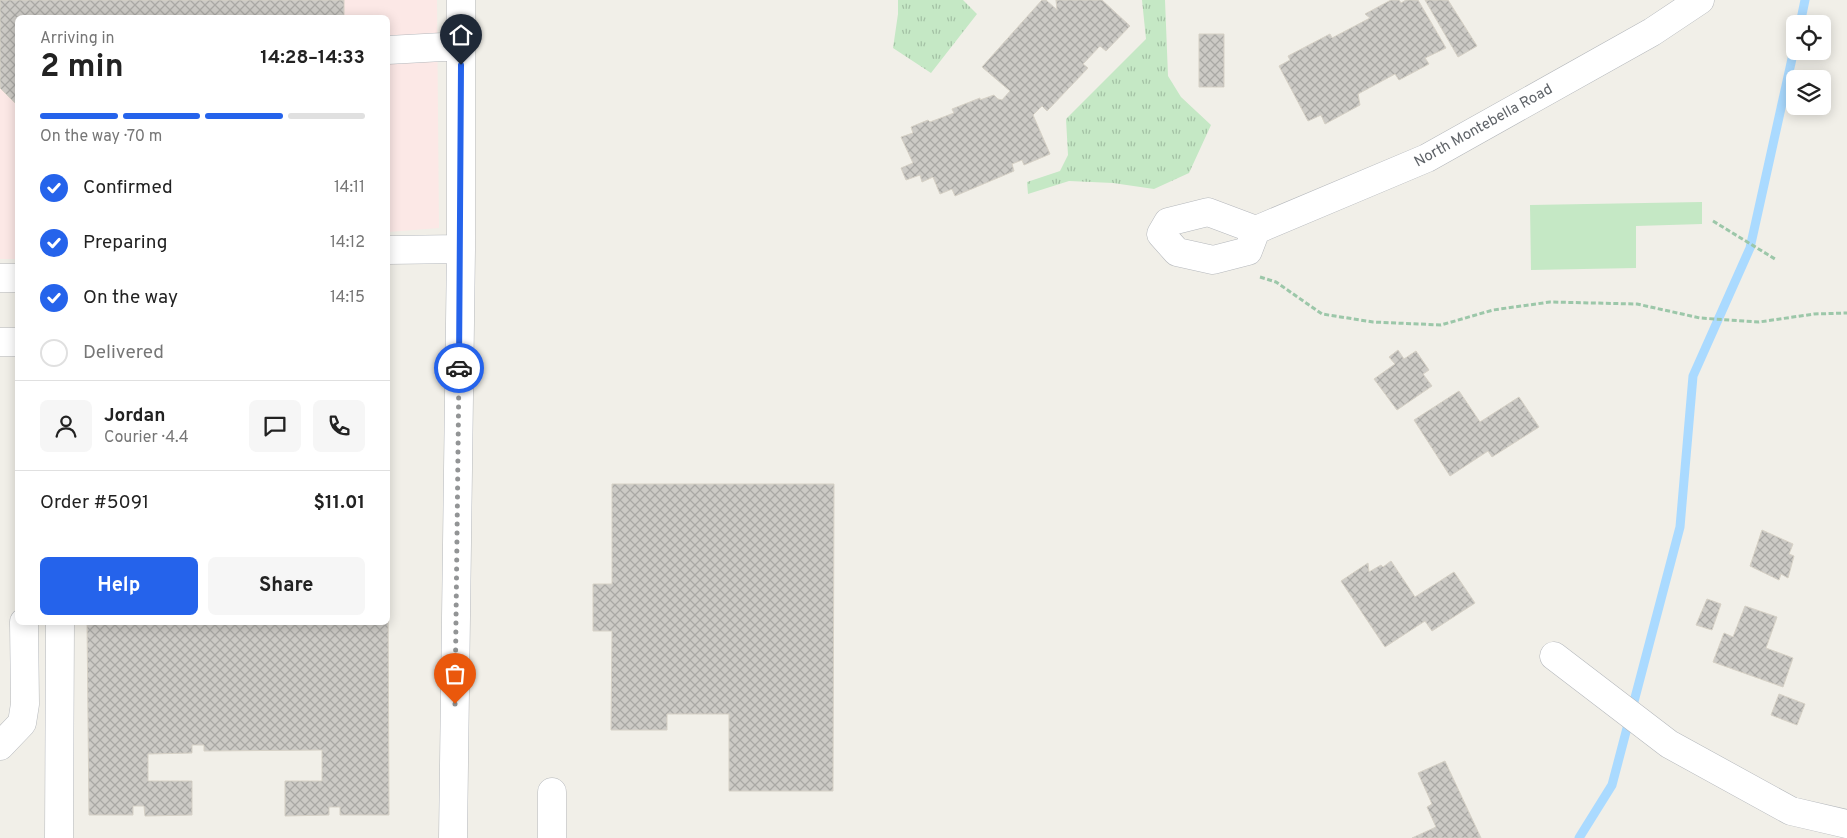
<!DOCTYPE html>
<html lang="en">
<head>
<meta charset="utf-8">
<style>
	body { margin:0; font-family:Overpass,sans-serif; background:#f6f6f6; color:#222; height:100vh; display:flex; flex-direction:column; font-size:19px; white-space:nowrap }
	* { box-sizing:border-box; margin:0 }
	p { font-size:16px; color:#767676 }
	.icon { flex:none; width:28px; height:28px; fill:none; stroke:currentColor; stroke-width:2; stroke-linecap:round; stroke-linejoin:round }
	.map { position:relative; flex:1; overflow:hidden }
	.side { position:absolute; left:15px; top:15px; width:375px; height:610px; display:flex; flex-direction:column; background:#fff; border-radius:8px; box-shadow:0 2px 12px #0003 }
	.side>* { flex:none }
	.buttons { position:absolute; left:1786px; top:15px; display:grid; gap:10px }
	.buttons a { display:grid; place-items:center; width:45px; height:45px; border-radius:8px; background:#fff; box-shadow:0 2px 12px #0003; font-size:25px }
	.pin { position:absolute; display:grid; place-items:center; width:42px; height:42px; color:#fff; margin:-51px -21px; border-radius:50% 50% 50% 0; rotate:-45deg; box-shadow:0 0 5px #0007 }
	.pin .icon { rotate:45deg }
	.courier { position:absolute; display:grid; place-items:center; width:50px; height:50px; margin:-25px; border:4px solid #2563eb; border-radius:50%; background:#fff; color:#222; box-shadow:0 1px 6px #0007 }
	.head em { font-style:normal; font-weight:700 }
	.head div { display:flex; flex-direction:column-reverse }
	.head { display:flex; align-items:center; justify-content:space-between; height:85px; padding:0 25px }
	h1 { font-size:32px; font-weight:700; line-height:38px }
	.bar { display:grid; grid-template-columns:repeat(4,1fr); gap:8px 5px; align-content:center; height:60px; padding:0 25px }
	.bar i { height:6px; border-radius:4px; background:#e0e0e0 }
	.bar .active { background:#2563eb }
	.bar p { grid-column:span 4 }
	.line { display:flex; align-items:center; gap:12px; padding:0 25px; border-top:1px solid #e0e0e0 }
	.line div { flex:1 }
	.round { display:grid; place-items:center; flex:none; width:52px; height:52px; border-radius:8px; background:#f6f6f6 }
	ol { padding:0 25px; list-style:none }
	li { display:flex; align-items:center; gap:15px; height:55px }
	li p { margin-inline-start:auto }
	li .icon { padding:5px; border-radius:50%; background:#2563eb; color:#fff; stroke-width:4 }
	li:last-child { color:#767676 }
	li i { width:28px; height:28px; border:2px solid #e0e0e0; border-radius:50% }
	.button { display:flex; gap:10px; margin-top:auto; padding:10px 25px }
	.button a { flex:1; height:58px; border-radius:8px; background:#2563eb; color:#fff; font-size:20px; font-weight:700; line-height:58px; text-align:center }
	.button a+a { background:#f6f6f6; color:#222 }
	.map>svg:first-child { display:block }
	.medical { fill:#fce8e6 }
	.grass { fill:url(#grass-tufts) }
	.garden { fill:#c5e8c5 }
	.lines { fill:none; stroke-linecap:round; stroke-linejoin:round }
	.stream { stroke:#aadaff; stroke-width:9 }
	.building { fill:url(#building-cross-hatch); stroke:#d6d1c6 }
	.minor-casing { stroke:#b5b8bc; stroke-width:29 }
	.path { stroke:#9cc7a9; stroke-width:3; stroke-dasharray:5 2.5; stroke-linecap:butt }
	.minor { stroke:#fff; stroke-width:28 }
	.done { stroke:#929495; stroke-width:5; stroke-dasharray:0 9 }
	.route { stroke:#2563eb; stroke-width:6 }
	.labels { text-anchor:middle; stroke-width:4; stroke-linejoin:round; paint-order:stroke }
	.street-label { font-size:15px; fill:#5f6368; stroke:#fff }
</style>
</head>
<body>
<div class="map">
<svg width="1847" height="838" viewBox="0 0 1847 838">
	<defs>
		<pattern id="grass-tufts" width="24" height="20" patternUnits="userSpaceOnUse" patternTransform="scale(1.25)"><rect width="24" height="20" fill="#c5e8c5"/><path d="M3 7l-1-3M5 7V3M7 7l1-3M15 17l-1-3M17 17v-4M19 17l1-3" fill="none" stroke="#a3c0a4"/></pattern>
		<pattern id="building-cross-hatch" width="8" height="8" patternUnits="userSpaceOnUse" patternTransform="scale(1.25)"><rect width="8" height="8" fill="#cccac5"/><path d="M0 0l8 8M0 8l8-8" fill="none" stroke="#a9a8a4"/></pattern>
	</defs>
	<rect width="100%" height="100%" fill="#f1efe8"/>
	<path class="medical" d="M0 0H437L439 228 388 232V18H18L17 259H0Z"/>
	<path class="grass" d="M898 0H963L977 14 931 73 893 48 898 14Z
		M1142 0H1165L1168 76 1181 97 1211 125 1189 173 1154 189 1113 183 1069 181 1028 194 1027 182 1060 171 1068 155 1066 119 1146 39Z"/>
	<path class="garden" d="M1702 202V224L1636 226V268L1531 270 1530 205Z"/>
	<g class="lines">
		<path class="stream" d="M1800 24 1805 0
			M1579 838 1612 785 1680 527 1693 376 1750 248 1795 45"/>
	</g>
	<path class="building" d="M0 0H344V18H18V106L0 88Z
		M1042 0H1046L1057 10 1056 0H1102L1130 26 1106 51 1100 46 1083 64 1088 68 1047 111 1042 106 1033 115 1050 154 1024 165 1022 160 1012 164 1014 171 955 196 952 189 940 194 933 177 922 182 920 175 906 180 901 168 913 163 901 137 913 133 911 127 928 120 930 122 954 113 952 109 980 98V100L994 95 998 99 1002 100 1010 91 982 67Z
		M1391 0H1399L1401 3 1406 0H1418L1446 48 1425 58 1429 64 1399 80 1395 74 1358 94 1360 105 1325 124 1321 115 1308 121 1279 66 1290 60 1288 56 1330 34 1332 38 1370 18 1365 14Z
		M1425 0H1448L1477 46 1458 57Z
		M1199 34H1224V87H1199Z
		M1398 350 1404 359 1416 351 1429 370 1423 374 1432 386 1397 410 1374 379 1395 364 1389 357Z
		M1459 391 1480 422 1519 397 1539 427 1492 457 1488 451 1450 476 1414 420Z
		M388 479 389 524H388Z
		M612 484H834L833 791H729V714H667V730H611L612 631H593V584H612Z
		M1762 530 1793 544 1789 554 1794 556 1788 578 1781 574 1779 580 1750 566Z
		M1391 561 1415 597 1454 572 1475 603 1432 631 1425 621 1385 647 1341 581 1368 563 1369 572 1381 565 1383 567Z
		M388 583 389 815H340V807H329V815L285 816V781H322V750L204 751V745H192V753L148 754V781H192V815L145 816 144 806H133V815H89L87 622H388Z
		M1707 599 1721 604 1712 630 1696 625Z
		M1745 606 1777 617 1766 648 1793 658 1783 687 1713 662 1724 633 1733 637Z
		M1779 694 1805 704 1797 725 1771 715Z
		M1445 761 1481 838H1412L1436 827 1427 807 1432 804 1418 773Z"/>
	<g class="lines">
		<g class="minor-casing">
			<path id="minor" d="M388 50 461 46
				M1208 212 1256 230 1248 251 1213 260 1177 252 1161 234 1168 222Z
				M1256 230 1427 158 1652 32 1700 0
				M388 250 461 249
				M0 278H18
				M0 342H18
				M1554 656 1669 744 1791 811 1847 824
				M0 746 22 723 25 704 24 622
				M59 838 60 622
				M453 838 461 249V0
				M552 838V792"/>
		</g>
		<path class="path" d="M1713 221 1775 259
			M1260 277 1276 282 1322 314 1373 322 1441 325 1493 310 1550 302 1637 304 1700 318 1759 322 1814 314 1847 313"/>
		<use href="#minor" class="minor"/>
	</g>
	<g class="lines">
		<path class="done" d="M455 704 459 368"/>
		<path class="route" d="M459 368 461 65"/>
	</g>
	<g class="labels">
		<g class="street-label">
			<text transform="translate(1483 125) rotate(-29)" y="5">North Montebella Road</text>
		</g>
	</g>
</svg>
<div class="buttons">
<a><svg class="icon" aria-label="locate" viewBox="0 0 24 24"><circle cx="12" cy="12" r="6"/><path d="M12 2v4M12 18v4M2 12h4M18 12h4"/></svg></a>
<a><svg class="icon" aria-label="layers" viewBox="0 0 24 24"><path d="M12 4l9 5-9 5-9-5zM3 14l9 5 9-5"/></svg></a>
</div>
<div class="pin" style="left:455px;top:704px;background:#ea580c"><svg class="icon" aria-label="bag" viewBox="0 0 24 24"><path d="M5 8h14l-1 12H6zM9 8a3 3 0 0 1 6 0"/></svg></div>
<div class="pin" style="left:461px;top:65px;background:#1f2937"><svg class="icon" aria-label="home" viewBox="0 0 24 24"><path d="M3 11l9-7 9 7M6 9v11h12V9"/></svg></div>
<div class="courier" style="left:459px;top:368px"><svg class="icon" aria-label="car" viewBox="0 0 24 24"><path d="M5 17H2v-5l4-1 3-4h7l3 4 3 1v5h-3M9 17h6M6 11h13"/><circle cx="7" cy="17" r="2"/><circle cx="17" cy="17" r="2"/></svg></div>
<section class="side">
<div class="head"><div><h1>2 min</h1><p>Arriving in</p></div><em>14:28–14:33</em></div>
<div class="bar"><i class="active"></i><i class="active"></i><i class="active"></i><i></i><p>On the way · 70 m</p></div>
<ol>
<li><svg class="icon" aria-label="check" viewBox="0 0 24 24"><path d="M5 12l5 5 9-10"/></svg>Confirmed<p>14:11</p></li>
<li><svg class="icon" aria-label="check" viewBox="0 0 24 24"><path d="M5 12l5 5 9-10"/></svg>Preparing<p>14:12</p></li>
<li><svg class="icon" aria-label="check" viewBox="0 0 24 24"><path d="M5 12l5 5 9-10"/></svg>On the way<p>14:15</p></li>
<li><i></i>Delivered</li>
</ol>
<div class="line" style="height:90px"><a class="round"><svg class="icon" aria-label="person" viewBox="0 0 24 24"><circle cx="12" cy="8" r="4"/><path d="M4 21q1-7 8-7t8 7"/></svg></a><div><b>Jordan</b><p>Courier · 4.4</p></div><a class="round"><svg class="icon" aria-label="chat" viewBox="0 0 24 24"><path d="M4 5h16v11H9l-5 4z"/></svg></a><a class="round"><svg class="icon" aria-label="phone" viewBox="0 0 24 24"><path d="M5 4h4l2 5-3 2q2 4 5 5l2-3 5 2v4C11 20 4 13 5 4z"/></svg></a></div>
<div class="line" style="height:65px"><div>Order #5091</div><b>$11.01</b></div>
<div class="button"><a>Help</a><a>Share</a></div>
</section>
</div>
</body>
</html>
